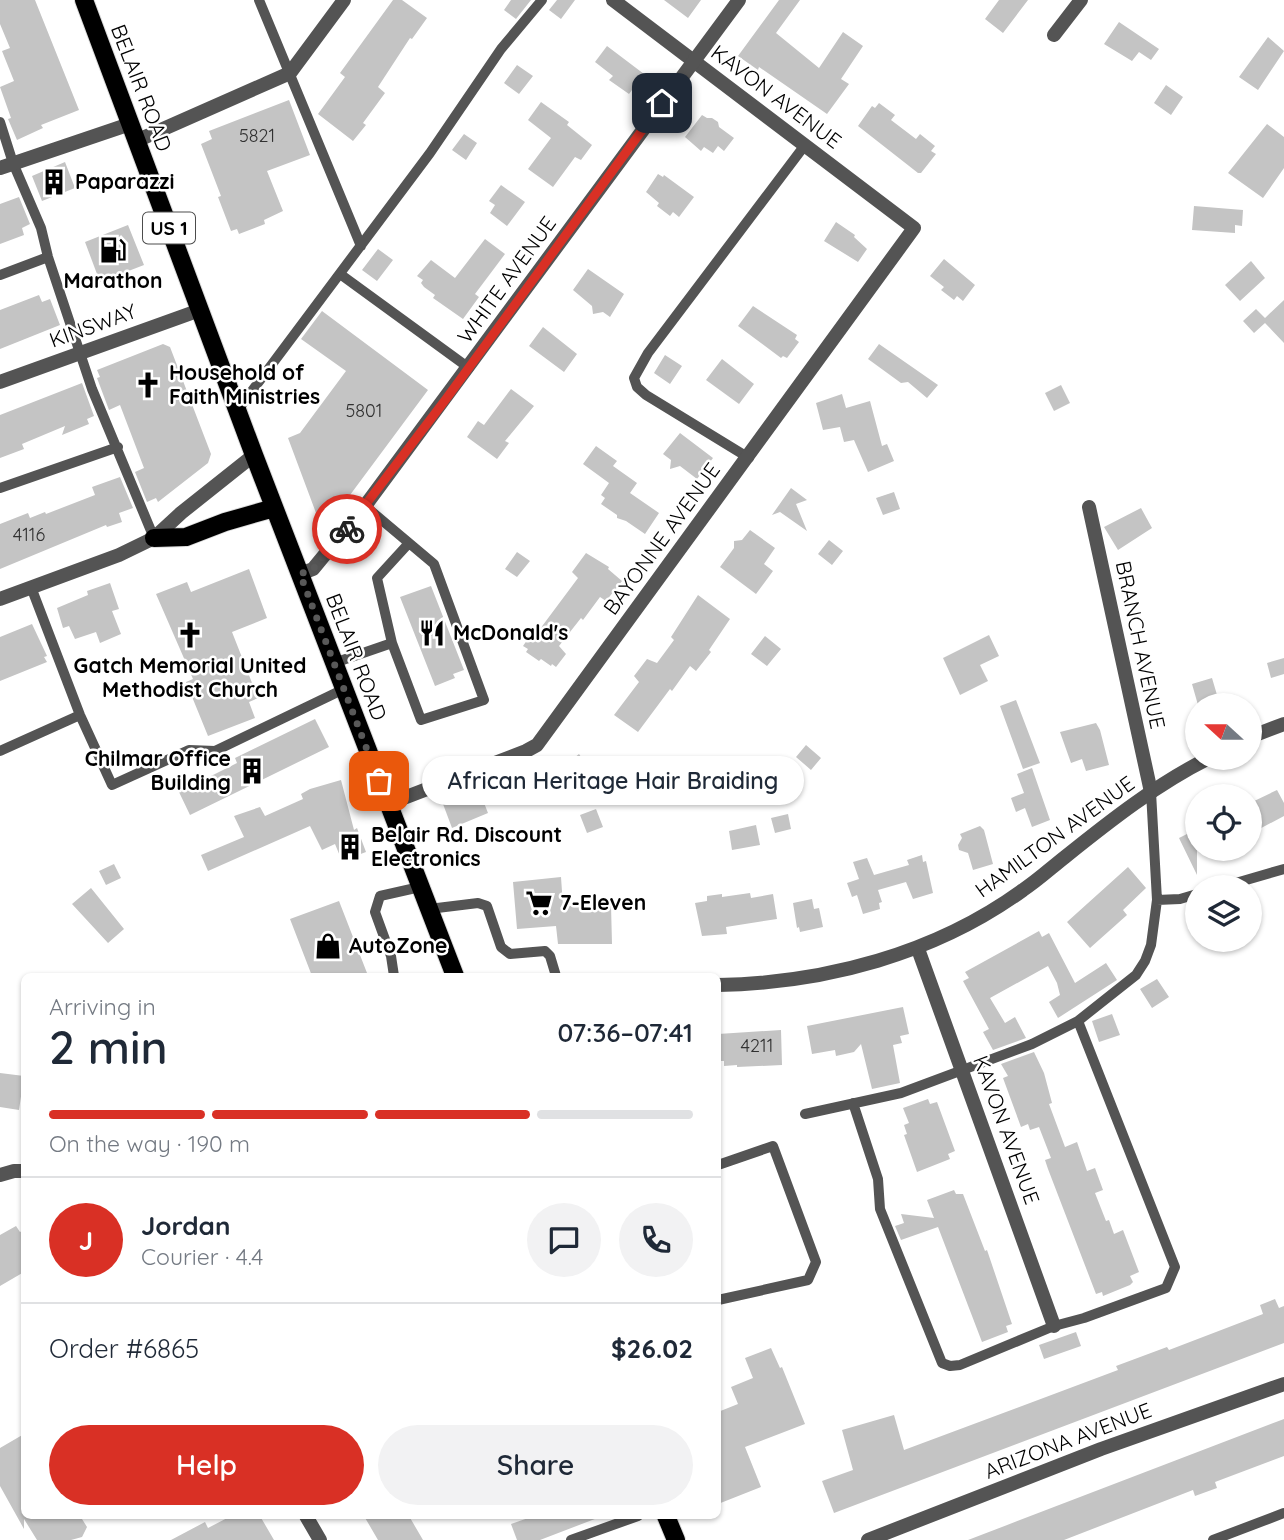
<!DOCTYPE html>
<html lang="en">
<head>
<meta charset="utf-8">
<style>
	body { margin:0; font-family:Quicksand,sans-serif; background:#f2f2f3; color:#1f2937; height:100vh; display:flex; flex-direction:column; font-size:26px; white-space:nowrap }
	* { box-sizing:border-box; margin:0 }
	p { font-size:23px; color:#747a83 }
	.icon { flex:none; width:38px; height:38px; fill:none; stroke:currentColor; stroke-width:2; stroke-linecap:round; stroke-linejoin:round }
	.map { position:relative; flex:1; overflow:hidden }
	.sheet { position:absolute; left:21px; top:973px; width:700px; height:546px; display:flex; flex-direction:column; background:#fff; border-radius:10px; box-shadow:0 2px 5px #0004 }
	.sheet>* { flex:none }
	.needle { width:46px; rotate:291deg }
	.buttons { position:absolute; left:1185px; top:693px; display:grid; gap:14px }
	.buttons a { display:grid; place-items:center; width:77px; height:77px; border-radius:50%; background:#fff; box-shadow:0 2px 5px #0004; font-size:35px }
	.pin { position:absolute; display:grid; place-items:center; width:60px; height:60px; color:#fff; margin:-30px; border-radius:14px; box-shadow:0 4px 10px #0006 }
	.courier { position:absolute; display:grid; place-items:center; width:70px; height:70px; margin:-35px; border:5px solid #d93025; border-radius:50%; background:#fff; color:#222; box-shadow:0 2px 9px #0007 }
	.bubble { position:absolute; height:49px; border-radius:24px; background:#fff; box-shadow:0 2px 5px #0004; font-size:23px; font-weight:600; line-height:49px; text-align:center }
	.head em { font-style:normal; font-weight:600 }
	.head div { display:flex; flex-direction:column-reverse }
	.head { display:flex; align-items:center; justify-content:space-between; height:119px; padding:0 28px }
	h1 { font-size:46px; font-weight:600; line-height:52px }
	.bar { display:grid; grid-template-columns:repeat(4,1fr); gap:10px 7px; align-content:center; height:84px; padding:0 28px }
	.bar i { height:9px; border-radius:5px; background:#e0e1e3 }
	.bar .selected { background:#d93025 }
	.bar p { grid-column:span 4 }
	.line { display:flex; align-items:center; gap:18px; padding:0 28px; border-top:2px solid #e0e1e3 }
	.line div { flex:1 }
	.round { display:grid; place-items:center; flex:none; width:74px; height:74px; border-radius:37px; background:#f2f2f3 }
	.cta { display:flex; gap:14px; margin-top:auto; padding:14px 28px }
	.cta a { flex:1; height:80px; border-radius:42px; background:#d93025; color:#fff; font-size:28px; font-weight:600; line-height:80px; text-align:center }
	.cta a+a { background:#f2f2f3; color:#1f2937 }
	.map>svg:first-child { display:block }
	.building { fill:#c4c4c4 }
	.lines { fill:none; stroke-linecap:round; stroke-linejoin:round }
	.primary-casing { stroke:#dbdbdb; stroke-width:20 }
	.service { stroke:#545454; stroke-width:10 }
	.minor { stroke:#545454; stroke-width:14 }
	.tertiary { stroke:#545454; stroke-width:14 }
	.primary { stroke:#000; stroke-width:18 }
	.done { stroke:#595959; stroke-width:7; stroke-dasharray:0 12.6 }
	.route { stroke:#d93025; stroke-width:9 }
	.labels { text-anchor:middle; stroke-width:5; stroke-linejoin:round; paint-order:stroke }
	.number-label { font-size:18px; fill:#313131 }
	.shield { fill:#fff; stroke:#4c4c4c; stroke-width:2 }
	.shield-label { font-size:19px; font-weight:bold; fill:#000 }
	.street-label { font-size:21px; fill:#000; stroke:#fff }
	.poi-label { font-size:21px; font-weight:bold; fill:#000; stroke:#fff; text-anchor:start }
</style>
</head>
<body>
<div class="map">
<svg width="1284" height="1540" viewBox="0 0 1284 1540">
	<rect width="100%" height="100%" fill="#fff"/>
	<path class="building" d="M0 0H35L79 110 41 125 43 128 17 140 8 119 11 118 0 87 14 81 2 51 10 48 0 24Z
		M393 0H402L427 18 412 39 410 38 378 87 385 93 363 123 366 125 353 141 318 114 345 77 340 73Z
		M511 0H531L516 19 504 10Z
		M557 0H575L561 19 549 10Z
		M664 0H701L688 18Z
		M779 0H800L776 33 819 68 843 32 863 46 841 79 849 84 827 114 759 67 758 70 738 56Z
		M999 0H1028L1003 33 985 19Z
		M1119 22 1159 49 1151 60 1139 52 1132 61 1104 44Z
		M1268 37 1284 51 1258 90 1239 77Z
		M607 46 644 74 629 94 609 80 613 76 595 62Z
		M517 65 533 76 519 94 504 83Z
		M1166 85 1183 97 1171 115 1154 103Z
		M289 100 310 155 267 171 283 211 264 220 265 224 239 234 237 229 231 231 218 197 221 196 201 144 212 139 209 131Z
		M541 102 569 122 567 125 592 145 581 160 575 157 553 187 528 169 551 138 528 120Z
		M879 103 895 115 891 120 916 139 920 134 935 146 931 151 936 154 921 173H918L858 126 872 106 875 108Z
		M702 115 707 118H712L718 122 719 127 734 138 724 151 718 146 713 153 704 147 701 151 685 137Z
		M1267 124 1284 137V168L1263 198 1228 173Z
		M464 134 477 143 466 160 452 150Z
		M65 162 75 188 42 201 32 176Z
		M658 174 663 177 664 175 694 197 679 217 673 212 670 216 657 206 659 203 646 192Z
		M501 185 525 202 507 226 490 213 495 205 489 201Z
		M19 197 30 224 22 228 24 235 0 244V204Z
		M1194 206 1243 210 1242 226 1235 225V233L1192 230Z
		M836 222 855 235 854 237 867 249 858 262 824 241Z
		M128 225 144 265 100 282 85 242Z
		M485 239 505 254 475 294 479 297 463 319 433 298 435 295 424 287 421 283 423 280 417 276 431 260 455 278Z
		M378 249 393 260 377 281 362 270Z
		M944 259 975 285 963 301 957 296 954 300 941 290 944 287 930 276Z
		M1251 261 1265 278 1240 301 1225 285Z
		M588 269 624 294 610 317 603 312 593 314 592 306 573 290Z
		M39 295 42 302 50 299 60 325 0 349V310Z
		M1284 300V343L1265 323 1254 333 1243 321 1256 309 1265 318Z
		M753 306 797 335 795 339 799 342 787 358 783 356 781 358 738 326Z
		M322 311 428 390 327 526 319 521 288 438 300 433 346 371 301 339Z
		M543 327 577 354 564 372 529 346Z
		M163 344 170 347 211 454 208 463 158 502 156 498 147 502 135 472 144 468 120 405 109 410 97 378 100 377 97 370Z
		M879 344 938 385 927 398 908 382 901 383 868 359Z
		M665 355 682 366 670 384 654 373Z
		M722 359 754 384 739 404 706 380Z
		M82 383 94 416 87 419 89 424 62 435 65 426 22 444 24 449 0 458V415Z
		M1061 385 1070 403 1054 411 1045 393Z
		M511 389 534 406 505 441 509 443 497 459 467 437 478 421 484 425Z
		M842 394 846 408 870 401 882 446 887 444 894 461 868 472 854 440 844 442 840 427 823 430 816 403Z
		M680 433 713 458 697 479 680 466 670 469 671 460 663 454Z
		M596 446 617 461 613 466 637 483 630 493 659 513 645 534 626 521 617 518V515L601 504 605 498 601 495 609 483 583 464Z
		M120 477 133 508 119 513 122 522 107 527 106 525 0 569V524L28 513 30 518 45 512 46 514 95 495 92 487Z
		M791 488 807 500 796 504 807 531 780 512 772 515Z
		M894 492 900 509 883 515 876 498Z
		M1141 508 1152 528 1118 550 1104 527Z
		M750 530 775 548 764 564 773 571 756 594 720 567 734 548V541L742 540Z
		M829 540 843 551 832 565 818 554Z
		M517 552 530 561 517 577 505 569Z
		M586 553 609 567 608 569 622 581 606 601 600 597 583 620 581 618 559 646 566 654 556 667 552 664 551 666 541 659 539 661 526 652 528 649 523 646 534 630 537 633 578 578 572 572Z
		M249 569 267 618 232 632 258 698 249 702 255 718 208 736 186 682 193 679 156 594 187 582 191 592Z
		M110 583 119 609 112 611 121 634 100 643 96 632 75 639 69 626 63 628 57 608 88 595 87 591Z
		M431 586 464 670 453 674 455 678 435 686 400 597Z
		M698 595 730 619 709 650 711 652 696 671 690 666 672 691 670 689 638 732 614 715 639 682 634 676 647 659 657 663 674 640 671 637Z
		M32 624 47 656 44 657 47 662 0 681V637Z
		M989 635 999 656 980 665 988 681 960 695 943 658Z
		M765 636 781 649 767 666 751 654Z
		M1284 658V674L1271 678 1267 663Z
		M1212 678 1220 705H1198L1192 684Z
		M1016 700 1040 763 1023 769 1000 706Z
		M315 719 329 747 190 815 179 792 237 763 235 758Z
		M1096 723 1100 730 1109 765 1086 771 1082 759 1071 763 1060 732Z
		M806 745 821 758 811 770 796 757Z
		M579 754 598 781 580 795 569 779 572 776 564 766Z
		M1032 768 1050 820 1032 827 1025 808 1016 812 1011 798 1024 793 1017 774Z
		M341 780 354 830 357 828 366 852 342 861 335 844 322 850 310 826 208 871 201 855 244 837 234 816 260 807 265 816 303 799 301 794 310 789Z
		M479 790 488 813 452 828 443 804Z
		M1277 790 1284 803V816L1250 834V803Z
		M596 809 603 827 587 833 580 815Z
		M788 814 791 829 775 833 771 818Z
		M756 825 760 845 732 850 729 831Z
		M980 826 984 830 993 864 973 870 968 853 959 850 958 845 962 838 960 834Z
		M1197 829V875L1179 838Z
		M922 855 923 862 926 861 933 893 913 899 906 882 878 890 882 902 879 903 880 909 863 914 857 895 852 897 847 883 859 879 853 862 867 858 874 875 909 865 907 860Z
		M114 864 121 878 106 885 99 871Z
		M1128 867 1146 888 1123 910 1127 915 1090 948 1067 922Z
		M561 877 563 906 611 905 612 944H558L556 926 517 929 513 882Z
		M91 888 124 929 108 943 72 904Z
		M750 893 751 898 773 894 777 919 726 927 727 934 702 936 695 903 707 901V896L722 894V897Z
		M812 899 814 909 819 908 823 927 800 932 799 927 797 928 793 903Z
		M339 901 367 973 357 976H312L290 919Z
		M1039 931 1042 937 1049 933 1075 983 1106 963 1117 980 1058 1018 1049 1002 1060 995 1057 983 1048 966 990 998 1005 1023 1015 1017 1026 1038 993 1050 983 1032 989 1029 963 981 969 978 965 972Z
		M1157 979 1169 997 1152 1008 1140 989Z
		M903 1007 909 1034 900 1036 902 1043 893 1045 900 1083 872 1089 861 1044 854 1052 836 1056 835 1050 812 1054 807 1026Z
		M1112 1014 1120 1035 1099 1042 1092 1021Z
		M781 1030 782 1065 737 1067V1065L724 1066V1061H718V1034Z
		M1034 1052 1044 1073 1052 1103 1049 1104 1065 1147 1077 1142 1087 1171 1095 1168 1103 1190 1095 1193 1106 1221 1109 1220 1114 1234 1123 1230 1139 1272 1130 1276 1133 1282 1130 1285 1103 1296 1102 1292 1096 1294 1048 1169 1045 1160 1051 1158 1039 1127 1030 1130 1028 1124 1021 1127 1003 1078 1008 1076 1001 1064Z
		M0 1073 24 1076 19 1110 0 1107Z
		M928 1099 930 1104 937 1102 955 1151 948 1154 950 1159 917 1172 904 1135 907 1134 904 1125 909 1123 903 1108Z
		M954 1190 956 1194H963L985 1251 987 1250 1012 1324 1006 1326 1008 1332 982 1342 938 1227 901 1240 895 1226 904 1223 901 1214 934 1218 927 1200Z
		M16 1226 20 1232 24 1230V1272L0 1286V1235Z
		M1275 1299 1279 1308 1284 1306V1343L834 1513 822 1481 853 1470 842 1430 894 1415 904 1450 1118 1370 1116 1366 1167 1347 1169 1350 1263 1314 1260 1305Z
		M1076 1332 1081 1346 1044 1359 1039 1345Z
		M771 1348 780 1368 782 1367 805 1424 745 1447 761 1487 718 1504V1412L738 1404 731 1387 753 1378 745 1358Z
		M1284 1419V1456L1215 1482 1217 1488 1195 1496 1193 1490 1064 1540H968Z
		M24 1434V1516H72L74 1518 82 1519 87 1527 82 1537 71 1540H37L24 1519V1529L0 1486V1448Z
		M231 1516H260L274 1540H171L205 1522 208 1528Z
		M364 1516H409L423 1540H378Z
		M534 1516H600V1517L540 1540H517L511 1524Z"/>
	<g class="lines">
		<g class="primary-casing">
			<path id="primary" d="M84 0 254 455 455 976
				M154 538 186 537 225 522 274 508
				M666 1516 676 1540"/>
		</g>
		<path class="service" d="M259 0 361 246
			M0 122 13 163 41 228 48 257 92 389 154 538
			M340 274 469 368
			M0 275 48 257
			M237 411 430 153 501 49 542 0
			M749 458 646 395 637 387 634 378 648 353 805 145
			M0 488 118 447
			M365 506 434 564 484 700 421 720 392 643 377 578 409 543
			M31 587 80 715 112 785 189 750 215 751 344 689
			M334 663 392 643
			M0 751 80 715
			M1222 887 1284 869
			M1157 900 1180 899 1197 894
			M429 909 478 903 487 906 501 947 510 954 545 951 550 956 556 976
			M394 976 391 956 375 912 380 896 420 887
			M853 1103 878 1179 880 1209 942 1363 950 1366 960 1365 1054 1326 1084 1318 1166 1288 1175 1267 1078 1021
			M805 1114 901 1093 1032 1044 1078 1021 1136 975 1145 961 1151 945 1157 900 1151 792
			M718 1165 773 1146 816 1262 808 1280 718 1300
			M571 1540 638 1516
			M1213 1540 1284 1513"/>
		<path class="minor" d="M1054 35 1081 0
			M136 141 290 73 344 0
			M0 168 130 124
			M0 382 200 310
			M1089 507 1151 792
			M388 804 526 751 537 745 914 228 613 0
			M918 949 1054 1326
			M306 1516 320 1540
			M868 1540 1101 1449 1284 1384"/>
		<path class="tertiary" d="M300 574 313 569 365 506 739 0
			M0 599 119 555 154 538 181 513 254 455
			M1250 737 1284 724
			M718 985C825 983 935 954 1023 890 1038 880 1051 868 1065 857 1111 820 1157 784 1209 758
			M0 1175 14 1171H24"/>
		<use href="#primary" class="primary"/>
	</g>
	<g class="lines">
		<path class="done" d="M347 529 313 569 300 574 379 781"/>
		<path class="route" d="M347 529 446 399 662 103"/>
	</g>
	<defs>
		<g id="building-bare" transform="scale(2.1)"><path d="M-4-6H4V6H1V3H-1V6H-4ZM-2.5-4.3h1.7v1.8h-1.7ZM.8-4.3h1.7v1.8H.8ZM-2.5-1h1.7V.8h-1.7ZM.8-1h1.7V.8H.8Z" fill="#000" stroke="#fff" stroke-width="2.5" paint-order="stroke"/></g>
		<g id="fuel-bare" transform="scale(2.1)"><path d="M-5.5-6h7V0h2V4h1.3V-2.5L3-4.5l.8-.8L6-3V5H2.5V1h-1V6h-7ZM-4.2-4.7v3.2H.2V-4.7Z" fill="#000" stroke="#fff" stroke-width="2.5" paint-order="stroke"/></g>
		<g id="church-bare" transform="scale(2.1)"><path d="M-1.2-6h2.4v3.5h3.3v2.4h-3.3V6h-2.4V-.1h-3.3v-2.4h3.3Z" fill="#000" stroke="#fff" stroke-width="2.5" paint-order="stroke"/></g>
		<g id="restaurant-bare" transform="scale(2.1)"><path d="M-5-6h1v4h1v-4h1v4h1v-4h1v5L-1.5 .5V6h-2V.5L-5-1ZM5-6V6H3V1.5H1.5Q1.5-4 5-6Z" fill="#000" stroke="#fff" stroke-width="2.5" paint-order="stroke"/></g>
		<g id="supermarket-bare" transform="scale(2.1)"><path d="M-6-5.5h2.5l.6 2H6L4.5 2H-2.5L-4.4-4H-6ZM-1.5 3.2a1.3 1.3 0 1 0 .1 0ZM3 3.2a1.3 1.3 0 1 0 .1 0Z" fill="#000" stroke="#fff" stroke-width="2.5" paint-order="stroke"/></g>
		<g id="shop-bare" transform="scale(2.1)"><path d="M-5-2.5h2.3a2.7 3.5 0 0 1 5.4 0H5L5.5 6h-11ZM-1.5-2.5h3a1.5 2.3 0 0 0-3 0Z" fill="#000" stroke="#fff" stroke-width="2.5" paint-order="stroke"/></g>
	</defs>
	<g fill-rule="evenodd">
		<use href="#building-bare" x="54" y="182"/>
		<use href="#fuel-bare" x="113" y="250"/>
		<use href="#church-bare" x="148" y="385"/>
		<use href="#restaurant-bare" x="432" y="633"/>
		<use href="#church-bare" x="190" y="635"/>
		<use href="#building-bare" x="252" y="771"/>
		<use href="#building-bare" x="350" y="847"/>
		<use href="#supermarket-bare" x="539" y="903"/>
		<use href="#shop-bare" x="328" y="946"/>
	</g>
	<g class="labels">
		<g class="number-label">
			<text x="257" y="142">5821</text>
			<text x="364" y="417">5801</text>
			<text x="29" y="541">4116</text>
			<text x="757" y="1052">4211</text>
		</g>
		<rect class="shield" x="143" y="212.5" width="52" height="31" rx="5"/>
		<g class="shield-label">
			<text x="169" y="235">US 1</text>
		</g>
		<g class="street-label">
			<text transform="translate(141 88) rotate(69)" y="7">BELAIR ROAD</text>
			<text transform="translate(776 97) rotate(37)" y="7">KAVON AVENUE</text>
			<text transform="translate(507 280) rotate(-54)" y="7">WHITE AVENUE</text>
			<text transform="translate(93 326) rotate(-20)" y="7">KINSWAY</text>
			<text transform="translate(662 539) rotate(-54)" y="7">BAYONNE AVENUE</text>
			<text transform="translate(1140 645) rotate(78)" y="7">BRANCH AVENUE</text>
			<text transform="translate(356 657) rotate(69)" y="7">BELAIR ROAD</text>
			<text transform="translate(1055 837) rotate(-36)" y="7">HAMILTON AVENUE</text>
			<text transform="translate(1006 1130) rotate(70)" y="7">KAVON AVENUE</text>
			<text transform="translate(1068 1441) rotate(-21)" y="7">ARIZONA AVENUE</text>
		</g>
		<g class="poi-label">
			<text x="75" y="189">Paparazzi</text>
			<text x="113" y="288" text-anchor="middle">Marathon</text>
			<text x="169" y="380">Household of<tspan x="169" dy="24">Faith Ministries</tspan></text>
			<text x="453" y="640">McDonald's</text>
			<text x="190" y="673" text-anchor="middle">Gatch Memorial United<tspan x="190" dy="24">Methodist Church</tspan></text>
			<text x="231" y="766" text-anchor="end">Chilmar Office<tspan x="231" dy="24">Building</tspan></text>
			<text x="371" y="842">Belair Rd. Discount<tspan x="371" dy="24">Electronics</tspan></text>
			<text x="560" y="910">7-Eleven</text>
			<text x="349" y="953">AutoZone</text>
		</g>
	</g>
</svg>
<div class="buttons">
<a><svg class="needle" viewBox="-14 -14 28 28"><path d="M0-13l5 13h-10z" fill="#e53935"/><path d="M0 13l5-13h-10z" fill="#747a83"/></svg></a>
<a><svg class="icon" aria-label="locate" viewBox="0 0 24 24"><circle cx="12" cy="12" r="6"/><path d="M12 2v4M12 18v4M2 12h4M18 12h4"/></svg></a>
<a><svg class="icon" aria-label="layers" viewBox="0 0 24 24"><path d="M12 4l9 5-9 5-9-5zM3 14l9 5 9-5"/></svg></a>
</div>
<div class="pin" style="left:379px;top:781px;background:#ea580c"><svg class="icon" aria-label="bag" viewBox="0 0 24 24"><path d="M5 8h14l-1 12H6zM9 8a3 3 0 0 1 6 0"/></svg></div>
<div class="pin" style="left:662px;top:103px;background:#1f2937"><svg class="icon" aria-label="home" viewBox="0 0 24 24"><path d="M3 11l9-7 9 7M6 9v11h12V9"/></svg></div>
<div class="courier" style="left:347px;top:529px"><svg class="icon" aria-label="bike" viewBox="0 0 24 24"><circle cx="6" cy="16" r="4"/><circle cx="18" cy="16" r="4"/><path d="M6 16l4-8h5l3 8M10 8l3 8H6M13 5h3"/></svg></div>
<div class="bubble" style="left:422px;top:756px;width:382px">African Heritage Hair Braiding</div>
<section class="sheet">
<div class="head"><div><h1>2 min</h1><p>Arriving in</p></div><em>07:36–07:41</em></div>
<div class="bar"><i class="selected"></i><i class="selected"></i><i class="selected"></i><i></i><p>On the way · 190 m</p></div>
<div class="line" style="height:126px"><b class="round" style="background:#d93025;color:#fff">J</b><div><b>Jordan</b><p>Courier · 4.4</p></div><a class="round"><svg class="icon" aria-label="chat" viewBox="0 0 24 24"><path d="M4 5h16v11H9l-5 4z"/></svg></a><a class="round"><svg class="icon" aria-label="phone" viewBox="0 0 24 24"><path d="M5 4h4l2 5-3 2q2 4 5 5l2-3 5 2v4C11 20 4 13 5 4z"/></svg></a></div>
<div class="line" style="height:91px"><div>Order #6865</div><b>$26.02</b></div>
<div class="cta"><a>Help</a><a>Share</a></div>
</section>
</div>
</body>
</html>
